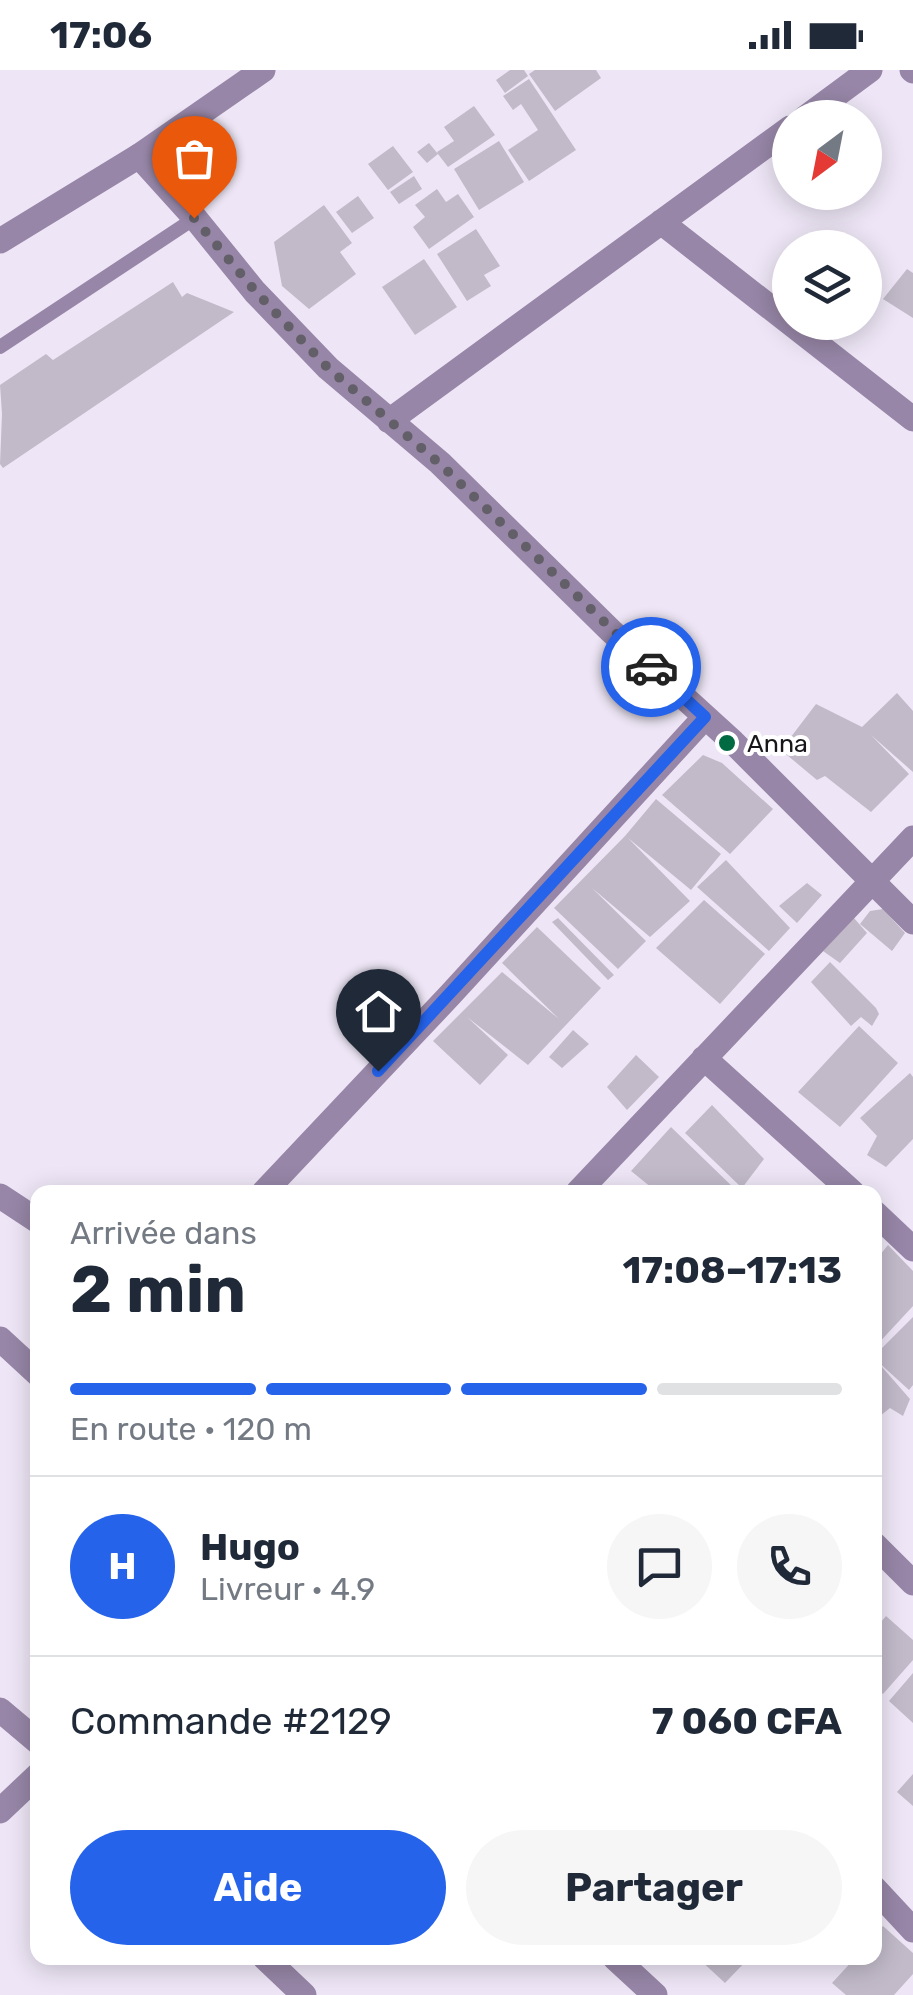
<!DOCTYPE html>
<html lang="fr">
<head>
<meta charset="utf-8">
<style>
	body { margin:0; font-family:Rubik,sans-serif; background:#f6f6f7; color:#1f2937; height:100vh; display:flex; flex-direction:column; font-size:38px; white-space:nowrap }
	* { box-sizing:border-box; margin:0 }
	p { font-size:32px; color:#747a83 }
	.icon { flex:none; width:55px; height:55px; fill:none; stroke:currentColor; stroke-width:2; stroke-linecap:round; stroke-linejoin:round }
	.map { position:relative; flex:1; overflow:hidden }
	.sheet { position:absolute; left:30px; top:1115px; width:852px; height:780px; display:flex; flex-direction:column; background:#fff; border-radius:20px; box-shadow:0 5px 25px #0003 }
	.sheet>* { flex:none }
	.needle { width:65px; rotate:212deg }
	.buttons { position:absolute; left:772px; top:30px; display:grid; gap:20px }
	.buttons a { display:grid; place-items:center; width:110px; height:110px; border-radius:50%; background:#fff; box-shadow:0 5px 25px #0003; font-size:50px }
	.pin { position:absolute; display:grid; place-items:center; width:85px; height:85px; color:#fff; margin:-102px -42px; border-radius:50% 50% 50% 0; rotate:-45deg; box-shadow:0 0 10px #0007 }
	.pin .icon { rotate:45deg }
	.courier { position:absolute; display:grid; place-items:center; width:100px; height:100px; margin:-50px; border:8px solid #2563eb; border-radius:50%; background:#fff; color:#222; box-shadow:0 2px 12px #0007 }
	.head em { font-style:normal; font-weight:700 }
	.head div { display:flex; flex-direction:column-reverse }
	.head { display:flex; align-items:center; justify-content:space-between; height:170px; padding:0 40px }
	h1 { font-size:65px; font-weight:700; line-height:75px }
	.bar { display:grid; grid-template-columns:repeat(4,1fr); gap:15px 10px; align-content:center; height:120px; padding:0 40px }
	.bar i { height:12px; border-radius:8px; background:#e0e1e3 }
	.bar .on { background:#2563eb }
	.bar p { grid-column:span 4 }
	.line { display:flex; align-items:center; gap:25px; padding:0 40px; border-top:2px solid #e0e1e3 }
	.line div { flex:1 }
	.round { display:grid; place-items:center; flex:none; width:105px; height:105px; border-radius:52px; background:#f6f6f7 }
	.primary-button { display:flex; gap:20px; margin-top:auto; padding:20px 40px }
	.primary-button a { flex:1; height:115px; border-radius:60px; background:#2563eb; color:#fff; font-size:40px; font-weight:700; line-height:115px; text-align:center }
	.primary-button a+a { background:#f6f6f7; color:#1f2937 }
	.status { display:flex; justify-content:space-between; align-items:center; height:70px; padding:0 50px; background:#fff; direction:ltr }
	.status svg { height:28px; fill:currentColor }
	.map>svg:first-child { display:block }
	.building { fill:#c2bac9 }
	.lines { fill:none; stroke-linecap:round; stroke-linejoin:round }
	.service { stroke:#9786a7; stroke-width:14 }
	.minor { stroke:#9786a7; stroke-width:25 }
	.tertiary { stroke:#9786a7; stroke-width:25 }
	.done { stroke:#635f68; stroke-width:10; stroke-dasharray:0 18 }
	.route { stroke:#2563eb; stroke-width:12 }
	.poi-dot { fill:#006b42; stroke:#fff; stroke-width:4 }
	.labels { text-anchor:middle; stroke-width:8; stroke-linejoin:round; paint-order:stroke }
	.poi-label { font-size:25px; fill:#18161b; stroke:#fff; text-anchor:start }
</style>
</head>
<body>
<div class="status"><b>17:06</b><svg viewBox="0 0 49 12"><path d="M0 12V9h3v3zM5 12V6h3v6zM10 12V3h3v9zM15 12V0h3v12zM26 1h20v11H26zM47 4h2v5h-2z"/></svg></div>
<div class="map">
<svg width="913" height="1925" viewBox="0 0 913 1925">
	<rect width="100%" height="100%" fill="#eee6f6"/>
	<path class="building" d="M510 0H524L528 6 505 23 496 10Z
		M535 0H596L601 8 555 41 529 4Z
		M529 9 576 80 529 111 508 80 538 60 521 34 513 40 503 26Z
		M474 36 495 65 448 97 438 84 427 93 417 82 429 73 438 84 437 82 454 71 444 57Z
		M499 71 524 112 479 140 454 99Z
		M393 76 413 102 388 120 368 94Z
		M414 106 422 119 399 134 390 122Z
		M437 119 446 132 458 124 474 147 429 179 413 157 425 147 415 135Z
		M358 126 374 148 352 163 336 142Z
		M324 135 352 173 340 182 356 204 309 239 282 216 274 172Z
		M476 159 500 196 484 205 491 216 467 231 437 184Z
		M424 189 457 237 415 265 382 217Z
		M907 199 913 203V248L883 229Z
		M173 212 182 227 187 223 234 242 3 398 0 394 2 344 0 315 46 284 53 290Z
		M897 623 913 641V702L871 665 909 704 871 742 825 706 817 710 781 680 816 634 862 657Z
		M703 685 722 693 773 739 730 784 662 725Z
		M656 729 721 784 691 820 628 768 690 831 650 867 592 818 646 871 618 899 554 838 625 766Z
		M726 790 790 858 769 881 697 817Z
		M807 813 822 825 797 853 779 836Z
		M704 830 765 884 720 934 656 878Z
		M883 839 905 863 892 881 860 854 870 841Z
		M558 848 614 905 608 910 552 852Z
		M854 848 867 863 840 893 823 881Z
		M537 857 601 918 528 995 467 947 508 985 480 1015 433 971 502 902 559 949 502 893Z
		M830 892 876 938 879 944 872 956 861 947 851 956 811 912Z
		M859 956 898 993 840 1057 798 1022Z
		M573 960 589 974 562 998 549 987Z
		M636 985 659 1007 627 1040 607 1017Z
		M910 1003 913 1007V1069L886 1097 867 1085 877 1066 860 1048Z
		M712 1035 764 1089 742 1118 685 1063Z
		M671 1057 738 1122H657L631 1101Z
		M888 1175 913 1201V1236L875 1277V1191Z
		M913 1247V1315L909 1320 875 1289V1285Z
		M875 1289 910 1329 903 1346 890 1338 875 1350Z
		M886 1546 913 1570V1590L883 1624 875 1617V1559Z
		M913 1603V1653L889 1631Z
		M913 1704V1736L897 1722Z
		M883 1856 913 1883V1904L894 1925H846L832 1913 855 1888H875V1865Z
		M698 1888H749L725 1913Z"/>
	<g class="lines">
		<path class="service" d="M0 277 195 148"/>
		<path class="minor" d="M912 0 913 1
			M805 48 870 0
			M139 86 195 148 255 222 328 298 440 393 611 561 733 672 913 852
			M661 152 913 349
			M389 351 790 58
			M704 988 852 1122
			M264 1122 450 925 705 647
			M578 1122 913 768
			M0 1126 38 1151
			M875 1143 913 1179
			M0 1269 38 1304
			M875 1475 913 1513
			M0 1640 38 1672
			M0 1741 38 1705
			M875 1819 913 1860
			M265 1888 304 1925
			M615 1888 655 1925"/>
		<path class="tertiary" d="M0 171 139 86 263 0"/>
	</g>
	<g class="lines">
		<path class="done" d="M194 148 256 222 328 298 440 394 651 597"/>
		<path class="route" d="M378 1001 705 647 651 597"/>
	</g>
	<circle class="poi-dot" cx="727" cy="673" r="10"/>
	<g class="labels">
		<g class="poi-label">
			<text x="747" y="682">Anna</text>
		</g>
	</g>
</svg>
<div class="buttons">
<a><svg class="needle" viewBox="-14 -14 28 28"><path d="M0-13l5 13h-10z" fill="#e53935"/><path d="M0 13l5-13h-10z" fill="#747a83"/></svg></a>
<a><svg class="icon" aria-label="layers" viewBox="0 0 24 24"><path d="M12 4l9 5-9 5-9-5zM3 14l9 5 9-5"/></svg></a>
</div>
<div class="pin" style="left:194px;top:148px;background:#ea580c"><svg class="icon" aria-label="bag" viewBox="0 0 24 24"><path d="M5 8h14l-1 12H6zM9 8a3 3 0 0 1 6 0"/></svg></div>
<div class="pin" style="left:378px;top:1001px;background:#1f2937"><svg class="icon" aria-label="home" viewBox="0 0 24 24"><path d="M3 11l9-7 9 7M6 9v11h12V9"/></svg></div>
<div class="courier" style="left:651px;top:597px"><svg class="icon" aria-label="car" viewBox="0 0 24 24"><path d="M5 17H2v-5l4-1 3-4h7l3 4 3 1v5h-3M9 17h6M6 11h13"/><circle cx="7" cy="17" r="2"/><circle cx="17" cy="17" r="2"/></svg></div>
<section class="sheet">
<div class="head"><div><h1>2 min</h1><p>Arrivée dans</p></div><em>17:08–17:13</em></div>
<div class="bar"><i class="on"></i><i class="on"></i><i class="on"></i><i></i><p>En route · 120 m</p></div>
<div class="line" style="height:180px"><b class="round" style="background:#2563eb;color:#fff">H</b><div><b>Hugo</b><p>Livreur · 4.9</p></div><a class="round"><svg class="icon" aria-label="chat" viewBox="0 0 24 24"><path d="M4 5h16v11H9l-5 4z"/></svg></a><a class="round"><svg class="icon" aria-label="phone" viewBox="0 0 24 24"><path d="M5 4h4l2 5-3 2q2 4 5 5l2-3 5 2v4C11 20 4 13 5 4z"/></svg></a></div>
<div class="line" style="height:130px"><div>Commande #2129</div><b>7 060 CFA</b></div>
<div class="primary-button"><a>Aide</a><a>Partager</a></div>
</section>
</div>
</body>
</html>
